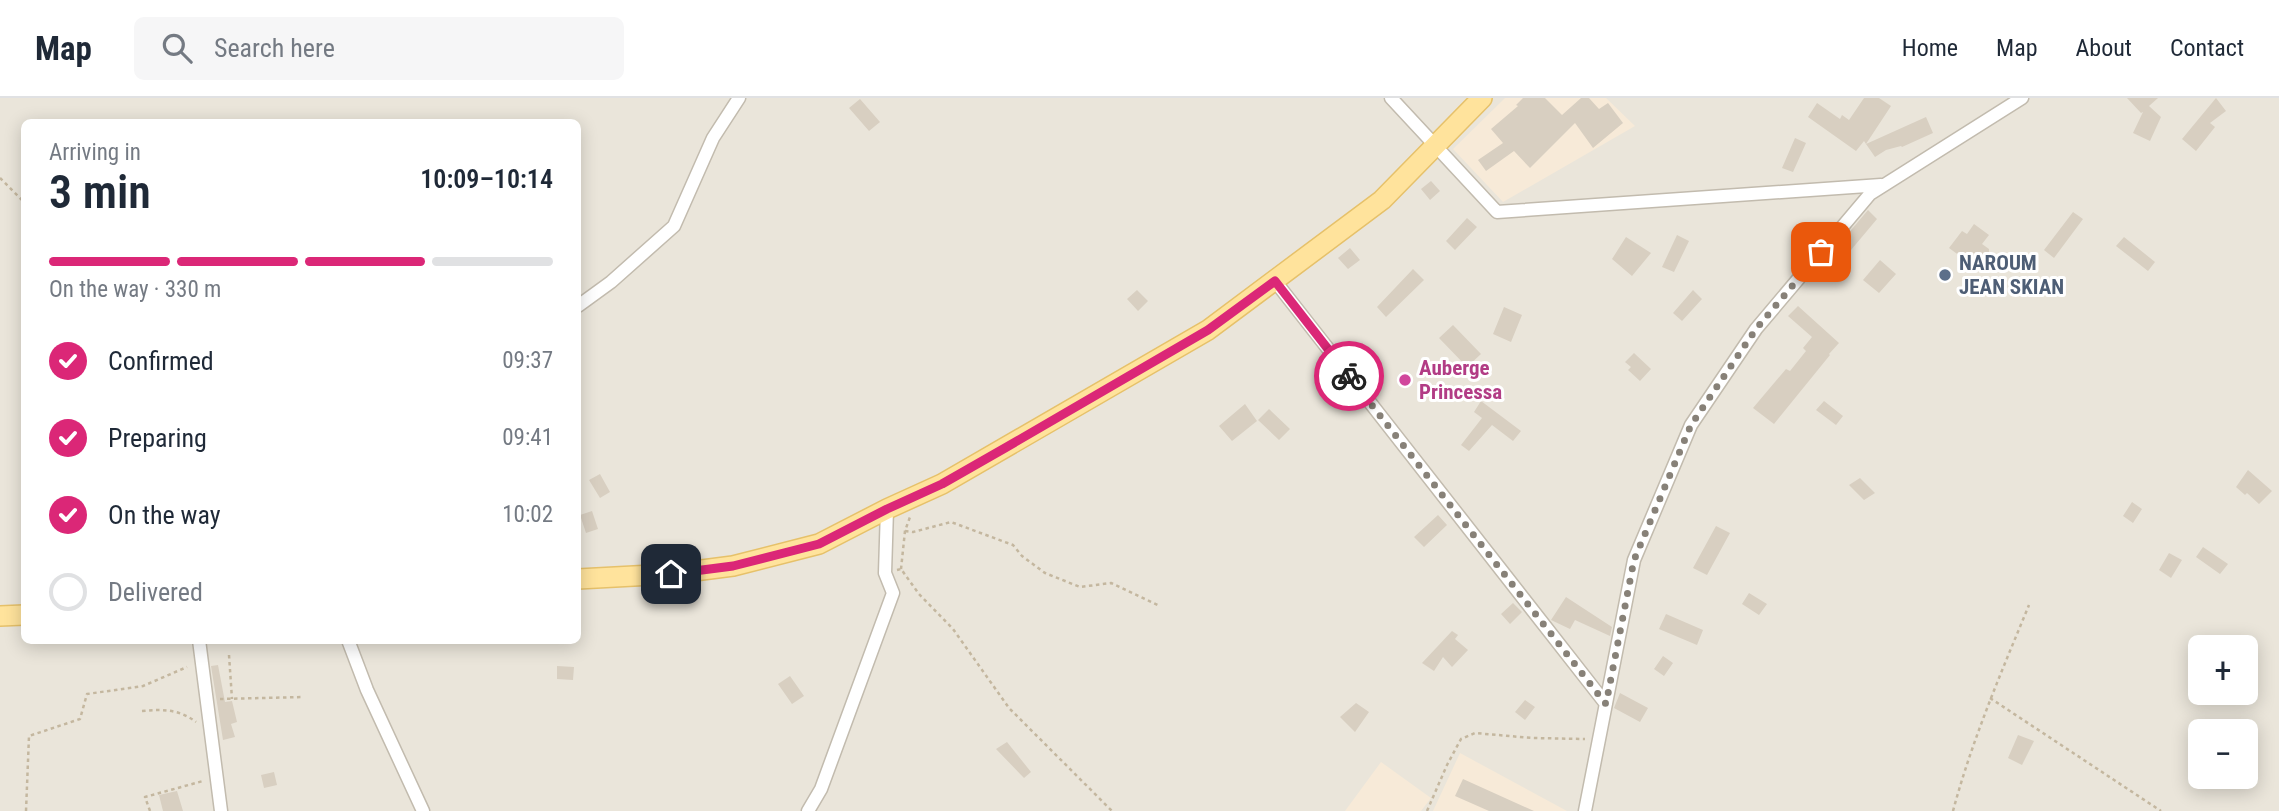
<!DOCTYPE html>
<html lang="en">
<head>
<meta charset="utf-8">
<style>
	body { margin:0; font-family:"Roboto Condensed",sans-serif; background:#f6f6f7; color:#1f2937; height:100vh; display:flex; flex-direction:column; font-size:26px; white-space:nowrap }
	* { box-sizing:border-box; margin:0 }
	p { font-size:23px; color:#747a83 }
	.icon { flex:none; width:38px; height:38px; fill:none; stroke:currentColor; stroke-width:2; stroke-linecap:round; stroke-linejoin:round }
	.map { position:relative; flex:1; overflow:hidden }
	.drawer { position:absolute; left:21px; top:21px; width:560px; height:525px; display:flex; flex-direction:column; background:#fff; border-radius:10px; box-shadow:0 4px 18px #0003 }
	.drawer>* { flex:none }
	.fabs { position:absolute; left:2188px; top:537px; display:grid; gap:14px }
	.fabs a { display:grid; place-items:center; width:70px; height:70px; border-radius:10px; background:#fff; box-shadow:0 4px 18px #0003; font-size:35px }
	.pin { position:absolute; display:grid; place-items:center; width:60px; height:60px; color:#fff; margin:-30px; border-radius:14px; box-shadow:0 4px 10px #0006 }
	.courier { position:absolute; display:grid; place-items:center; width:70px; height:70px; margin:-35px; border:5px solid #db2777; border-radius:50%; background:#fff; color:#222; box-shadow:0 2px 9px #0007 }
	.summary em { font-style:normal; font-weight:600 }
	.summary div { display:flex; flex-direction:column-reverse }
	.summary { display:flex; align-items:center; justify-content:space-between; height:119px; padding:0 28px }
	h1 { font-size:46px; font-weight:600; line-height:52px }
	.bar { display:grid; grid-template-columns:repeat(4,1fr); gap:10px 7px; align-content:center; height:84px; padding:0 28px }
	.bar i { height:9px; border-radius:5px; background:#e0e1e3 }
	.bar .active { background:#db2777 }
	.bar p { grid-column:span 4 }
	ol { padding:0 28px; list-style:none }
	li { display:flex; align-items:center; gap:21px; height:77px }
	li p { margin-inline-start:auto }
	li .icon { padding:7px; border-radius:50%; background:#db2777; color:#fff; stroke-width:4 }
	li:last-child { color:#747a83 }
	li i { width:38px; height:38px; border:4px solid #e0e1e3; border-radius:50% }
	header { display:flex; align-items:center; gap:42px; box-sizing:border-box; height:98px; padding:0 35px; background:#fff; border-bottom:2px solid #e0e1e3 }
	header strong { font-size:33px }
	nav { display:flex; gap:38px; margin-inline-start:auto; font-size:24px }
	.search { width:490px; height:63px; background:#f6f6f7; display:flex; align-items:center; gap:18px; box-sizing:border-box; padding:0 24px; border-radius:10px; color:#747a83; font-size:26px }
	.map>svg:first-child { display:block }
	.residential { fill:#eae5da; fill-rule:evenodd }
	.commercial { fill:#f7ead8 }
	.building { fill:#d8cfc1 }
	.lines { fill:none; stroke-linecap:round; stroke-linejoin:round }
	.minor-casing { stroke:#c2bbae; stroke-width:15 }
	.primary-casing { stroke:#e6c16a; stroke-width:22 }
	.path { stroke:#c4b79f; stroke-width:2.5; stroke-dasharray:3.5 3.5; stroke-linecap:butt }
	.minor { stroke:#fff; stroke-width:12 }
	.primary { stroke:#ffe39c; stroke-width:19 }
	.done { stroke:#878178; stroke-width:7; stroke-dasharray:0 12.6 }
	.route { stroke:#db2777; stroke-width:9 }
	.service-dot { fill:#5c6f8a; stroke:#fff; stroke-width:2.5 }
	.hotel-dot { fill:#d1479c; stroke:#fff; stroke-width:2.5 }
	.labels { text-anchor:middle; stroke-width:6; stroke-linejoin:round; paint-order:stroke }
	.service-label { font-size:21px; font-weight:bold; fill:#4e5e75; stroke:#fff; text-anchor:start }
	.hotel-label { font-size:21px; font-weight:bold; fill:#b23c85; stroke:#fff; text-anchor:start }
</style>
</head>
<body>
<header>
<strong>Map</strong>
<div class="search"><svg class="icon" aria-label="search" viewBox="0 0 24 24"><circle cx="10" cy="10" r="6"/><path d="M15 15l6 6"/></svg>Search here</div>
<nav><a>Home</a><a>Map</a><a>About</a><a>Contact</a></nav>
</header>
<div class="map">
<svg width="2279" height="713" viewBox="0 0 2279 713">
	<rect width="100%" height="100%" fill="#f6f3ec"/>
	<path class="residential" d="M0 0H2279V713H0ZM24 24H578V542H24ZM2200 550H2245V595H2200ZM2200 634H2245V679H2200Z"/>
	<path class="commercial" d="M1505 0H1606L1635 28 1503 104 1453 51Z
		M1460 655 1567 713H1433Z
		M1381 664 1431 700 1421 713H1345Z"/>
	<path class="building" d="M1523 0H1545L1562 17 1581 0H1589L1599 11 1608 5 1623 25 1593 50 1575 25 1530 70 1514 53 1486 73 1478 62 1503 45 1491 31 1518 8 1516 7Z
		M1864 0H1879L1891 8 1866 46 1864 43 1856 53 1808 19 1817 5 1840 21 1842 17 1849 22Z
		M2127 0H2158L2149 8 2161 19 2150 43 2133 35 2143 14 2141 15Z
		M2216 0 2226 13 2210 25 2215 29 2196 53 2182 41Z
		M860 1 880 24 869 33 849 10Z
		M1926 19 1933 35 1902 49 1901 48 1886 52 1875 59 1866 46Z
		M1795 40 1806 45 1793 74 1782 70Z
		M1431 83 1440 93 1430 102 1421 91Z
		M1868 112 1877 121 1851 152 1841 144Z
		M2073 114 2083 121 2054 160 2044 152Z
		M1467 120 1477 129 1455 152 1446 143Z
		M1974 126 1989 137 1982 146 1989 151V154L1978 171 1949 150 1962 133 1967 136Z
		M1677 137 1689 143 1674 174 1662 169Z
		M1626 139 1651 155 1632 178 1612 161Z
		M2124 139 2155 164 2148 173 2116 148Z
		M1350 150 1360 162 1348 171 1338 160Z
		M1880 162 1896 176 1879 195 1863 182Z
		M1413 171 1424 182 1386 219 1377 209Z
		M1137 192 1148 203 1138 213 1127 201Z
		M1693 192 1702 201 1682 223 1673 215Z
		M1798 208 1839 245 1829 256 1830 257 1774 326 1753 310 1786 271 1790 273 1806 253 1803 250 1812 239 1788 218Z
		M1504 209 1522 217 1511 244 1493 236Z
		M1453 227 1481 256 1467 269 1439 240Z
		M1634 255 1651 271 1640 283 1628 272 1631 269 1625 264Z
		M1481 303 1521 333 1513 343 1492 327 1469 353 1461 347 1482 320 1474 314Z
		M1824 303 1843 318 1836 327 1816 312Z
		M1245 306 1257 323 1232 343 1219 328Z
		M1269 311 1290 331 1279 342 1258 322Z
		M2248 372 2272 393 2259 406 2247 395 2245 397 2236 389Z
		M600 376 610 394 600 400 589 382Z
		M1860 380 1875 395 1864 402 1849 387Z
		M2132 404 2142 411 2133 425 2123 418Z
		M592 413 598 431 586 435 580 417Z
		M1438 417 1447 427 1424 449 1414 439Z
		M1716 428 1730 435 1707 477 1693 470Z
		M2203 449 2228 466 2220 476 2196 459Z
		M2169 455 2182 462 2171 480 2159 472Z
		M1749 495 1767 506 1759 517 1742 506Z
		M1566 499 1612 529 1610 538 1575 522 1570 531 1551 522Z
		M1513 505 1522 514 1510 526 1501 516Z
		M1666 516 1703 532 1697 547 1659 531Z
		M1452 533 1458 537 1455 541 1468 552 1452 569 1443 559 1434 573 1422 565Z
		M1663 558 1673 565 1664 578 1654 571Z
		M218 567 225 604 232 603 237 624 231 626 235 639 223 642 211 568Z
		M557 568 574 569 573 582 557 581Z
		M790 578 804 598 792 606 778 586Z
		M1620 595 1648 610 1640 624 1614 610Z
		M1525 602 1535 609 1525 622 1515 614Z
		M1356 605 1369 614 1355 634 1340 619Z
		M2018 637 2034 643 2022 667 2008 660Z
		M1007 644 1031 674 1024 680 996 651Z
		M274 674 277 687 264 690 261 677Z
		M1463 681 1534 713H1489L1455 698Z
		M177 693 183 713H163L159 697Z"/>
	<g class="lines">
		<g class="minor-casing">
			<path id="minor" d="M1391 0 1497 114 1881 87
				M1275 183 1606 606
				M578 208 611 184 674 128 713 40 739 0
				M199 542 221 713
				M348 542 367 592 423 713
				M808 713 821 691 893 495 885 475 887 411
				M1585 713 1634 462 1691 327 1756 231 1870 96 2022 0"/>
		</g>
		<g class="primary-casing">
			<path id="primary" d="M578 481 671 476 733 468 819 446 887 411 942 386 1208 232 1382 102 1482 0
				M0 518 24 517"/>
		</g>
		<path class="path" d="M0 80 24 104
			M905 433 913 434 951 424 1013 447 1022 458 1045 475 1080 489 1111 485 1160 508
			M901 471 905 433 910 419
			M897 472 901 471 919 496 953 531 1009 610 1112 713
			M229 557 232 601
			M1990 600 2161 713
			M220 601 303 599
			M142 613C162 611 179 611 196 624
			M26 713 29 638 80 621 87 596 143 588 187 569
			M150 713 145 699 203 683
			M1427 713 1447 667 1461 641 1475 635 1532 640 1585 641
			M1953 713C1972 642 2001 575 2029 507"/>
		<use href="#minor" class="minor"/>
		<use href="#primary" class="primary"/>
	</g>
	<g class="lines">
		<path class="done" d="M1349 278 1606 606 1634 462 1691 327 1756 231 1821 154"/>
		<path class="route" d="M671 476 733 468 819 446 887 411 942 386 1005 350 1208 232 1275 183 1349 278"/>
	</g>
	<circle class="service-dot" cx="1945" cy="177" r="7"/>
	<circle class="hotel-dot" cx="1405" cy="282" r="7"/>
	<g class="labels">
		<g class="service-label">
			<text x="1959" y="172">NAROUM<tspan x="1959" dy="24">JEAN SKIAN</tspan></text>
		</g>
		<g class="hotel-label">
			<text x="1419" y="277">Auberge<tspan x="1419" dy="24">Princessa</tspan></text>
		</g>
	</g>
</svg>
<div class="fabs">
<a>+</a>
<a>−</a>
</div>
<div class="pin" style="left:1821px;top:154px;background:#ea580c"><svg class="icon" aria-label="bag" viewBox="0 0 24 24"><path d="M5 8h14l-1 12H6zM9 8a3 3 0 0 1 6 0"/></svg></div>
<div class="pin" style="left:671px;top:476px;background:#1f2937"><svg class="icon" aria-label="home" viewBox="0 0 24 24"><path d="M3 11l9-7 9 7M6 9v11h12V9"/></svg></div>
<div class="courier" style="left:1349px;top:278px"><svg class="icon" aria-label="bike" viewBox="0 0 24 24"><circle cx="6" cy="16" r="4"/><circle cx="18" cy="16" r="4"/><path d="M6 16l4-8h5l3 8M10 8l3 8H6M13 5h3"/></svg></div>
<section class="drawer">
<div class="summary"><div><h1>3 min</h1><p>Arriving in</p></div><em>10:09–10:14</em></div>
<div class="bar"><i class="active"></i><i class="active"></i><i class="active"></i><i></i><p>On the way · 330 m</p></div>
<ol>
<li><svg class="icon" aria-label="check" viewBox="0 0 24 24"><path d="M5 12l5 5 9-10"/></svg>Confirmed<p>09:37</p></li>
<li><svg class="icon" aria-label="check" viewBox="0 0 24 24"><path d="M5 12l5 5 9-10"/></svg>Preparing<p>09:41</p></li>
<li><svg class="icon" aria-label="check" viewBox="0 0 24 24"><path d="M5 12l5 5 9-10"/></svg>On the way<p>10:02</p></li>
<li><i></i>Delivered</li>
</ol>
</section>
</div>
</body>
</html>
